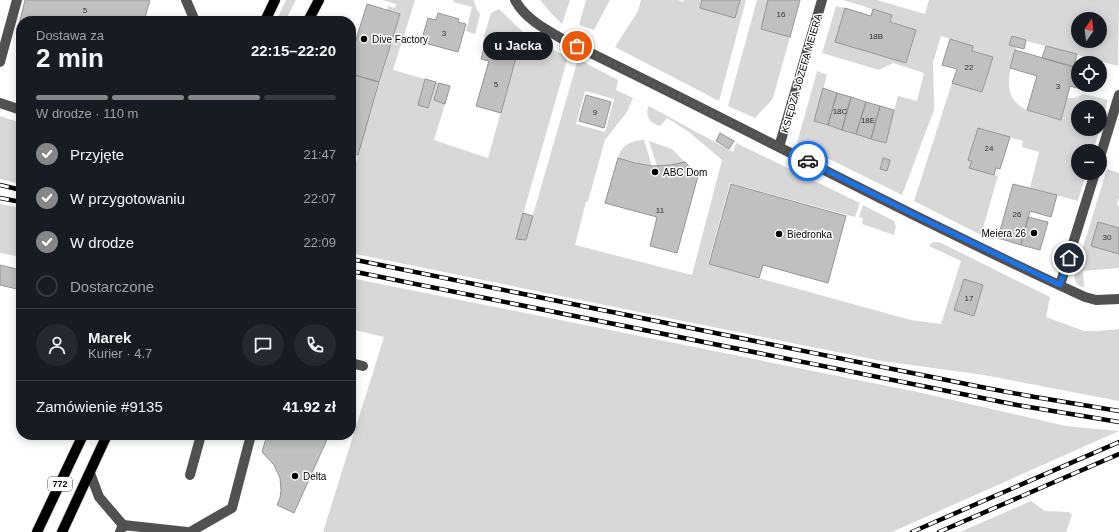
<!DOCTYPE html>
<html lang="pl">
<head>
<meta charset="utf-8">
<style>
	body { margin:0; font-family:Helvetica,sans-serif; background:#242831; color:#f1f3f6; height:100vh; display:flex; flex-direction:column; font-size:15px; white-space:nowrap }
	* { box-sizing:border-box; margin:0 }
	p { font-size:13px; color:#9ea1a6 }
	.icon { flex:none; width:22px; height:22px; fill:none; stroke:currentColor; stroke-width:2; stroke-linecap:round; stroke-linejoin:round }
	.map { position:relative; flex:1; overflow:hidden }
	.details { position:absolute; left:16px; top:16px; width:340px; height:424px; display:flex; flex-direction:column; background:#171b24; border-radius:16px; box-shadow:0 2px 10px #0003 }
	.details>* { flex:none }
	.needle { width:26px; rotate:14deg }
	.controls { position:absolute; left:1071px; top:12px; display:grid; gap:8px }
	.controls a { display:grid; place-items:center; width:36px; height:36px; border-radius:50%; background:#171b24; box-shadow:0 2px 10px #0003; font-size:20px }
	.pin { position:absolute; display:grid; place-items:center; width:34px; height:34px; color:#fff; margin:-17px; border:2px solid #fff; border-radius:50%; box-shadow:0 1px 4px #0007 }
	.courier { position:absolute; display:grid; place-items:center; width:40px; height:40px; margin:-20px; border:3px solid #1a73e8; border-radius:50%; background:#fff; color:#222; box-shadow:0 1px 5px #0007 }
	.bubble { position:absolute; height:28px; border-radius:14px; background:#171b24; box-shadow:0 2px 10px #0003; font-size:13px; font-weight:600; line-height:28px; text-align:center }
	.headline em { font-style:normal; font-weight:600 }
	.headline div { display:flex; flex-direction:column-reverse }
	.headline { display:flex; align-items:center; justify-content:space-between; height:68px; padding:0 20px }
	h1 { font-size:26px; font-weight:600; line-height:30px }
	.bar { display:grid; grid-template-columns:repeat(4,1fr); gap:6px 4px; align-content:center; height:48px; padding:0 20px }
	.bar i { height:5px; border-radius:3px; background:#363941 }
	.bar .selected { background:#858687 }
	.bar p { grid-column:span 4 }
	.line { display:flex; align-items:center; gap:10px; padding:0 20px; border-top:1px solid #363941 }
	.line div { flex:1 }
	.round { display:grid; place-items:center; flex:none; width:42px; height:42px; border-radius:21px; background:#242831 }
	ol { padding:0 20px; list-style:none }
	li { display:flex; align-items:center; gap:12px; height:44px }
	li p { margin-inline-start:auto }
	li .icon { padding:4px; border-radius:50%; background:#858687; color:#fff; stroke-width:4 }
	li:last-child { color:#9ea1a6 }
	li i { width:22px; height:22px; border:2px solid #363941; border-radius:50% }
	.map>svg:first-child { display:block }
	.green { fill:#d8d8d8; fill-rule:evenodd }
	.building { fill:#c0c0c0; stroke:#959595 }
	.lines { fill:none; stroke-linecap:round; stroke-linejoin:round }
	.major-casing { stroke:#dbdbdb; stroke-width:12 }
	.minor { stroke:#515151; stroke-width:10 }
	.major { stroke:#000; stroke-width:10 }
	.rail-casing { stroke:#000; stroke-width:4.5 }
	.rail { stroke:#fff; stroke-width:3; stroke-dasharray:9; stroke-linecap:butt }
	.done { stroke:#595959; stroke-width:4; stroke-dasharray:0 7.2 }
	.route { stroke:#1a73e8; stroke-width:5 }
	.poi-dot { fill:#000; stroke:#fff; stroke-width:1.5 }
	.labels { text-anchor:middle; stroke-width:3; stroke-linejoin:round; paint-order:stroke }
	.number-label { font-size:8px; fill:#303030 }
	.shield { fill:#fff; stroke:#4c4c4c; stroke-width:1 }
	.shield-label { font-size:9px; font-weight:bold; fill:#000 }
	.poi-label { font-size:10px; fill:#000; stroke:#fff; text-anchor:start }
	.street-label { font-size:10px; fill:#000; stroke:#fff }
</style>
</head>
<body>
<div class="map">
<svg width="1119" height="532" viewBox="0 0 1119 532">
	<rect width="100%" height="100%" fill="#fff"/>
	<path class="green" d="M286 0H296L285 21H276Z
		M382 0H415L393 70 425 79 418 105 429 107 436 82 439 83 434 100 445 104 434 140 488 158 517 54 485 45 484 36 491 13 499 9 522 31 523 35 568 57 516 239H526L578 59 618 80 616 90 633 98 627 112 605 140 588 201 586 202 575 245 692 275 722 160 689 132 667 118 660 126C650 124 644 115 649 106L733 152 736 143 860 203 855 217 730 183 708 264 911 320 941 324 961 261 929 246 933 242H939L1050 297 1046 317 1084 331H1097L1119 329V401L984 375 882 361 678 320 351 253V184L358 155 400 14 387 10 388 6 395 8 396 4ZM585 91 614 99 605 132 576 124Z
		M454 0H473L474 1 477 10 480 14 475 34 466 31 472 7 453 2Z
		M540 0H570L562 24 551 13Z
		M586 0H610L594 30 579 25Z
		M641 0H678L683 2 684 0H702L700 8 735 18 740 0H746L719 101 615 47 638 11Z
		M757 0H768L761 29 790 37 773 98 770 102 755 118 728 106Z
		M843 0H877L925 14 929 0H1119L1118 66 1012 37 1010 45 1017 47C1011 67 999 96 1025 109 1036 114 1049 117 1061 120L1067 98H1074L1084 94 1108 100 1100 128V107H1078V129H1100L1093 151H1078V173H1086L1078 201 1030 188 1039 152 1022 147 1023 141 978 128 968 159 972 161 969 168 998 176 981 235 914 201 952 83 982 92 993 57 972 51 973 46 941 36 933 62 934 102V110L902 195 797 143 817 71 827 75 814 121 885 143 898 96 917 101 924 73 893 63 879 70 822 53 836 6 845 8 835 42 906 63 916 30 890 22 892 15ZM1078 19H1100V41H1078Z
		M0 116 21 123V184L0 179Z
		M642 140H644L652 166 644 165 618 158C621 146 629 141 642 140Z
		M649 141 672 149 685 162 670 165 657 166Z
		M1107 169 1119 173V197L1117 205 1119 206V268L1083 271 1084 287C1076 287 1074 280 1075 273Z
		M0 204 21 208V257L0 253Z
		M863 205 894 221 896 226 894 235 862 224 863 218 859 217Z
		M351 278 913 391 1066 426 1119 431 892 532H323L384 337 351 329Z
		M1031 501 1045 511 1069 512 1072 515 1066 532H960Z"/>
	<path class="building" d="M25 0H150L144 21H21V29L18 28Z
		M702 0H740L735 18 700 8Z
		M768 0H800L790 37 761 29Z
		M367 4 400 14 379 82 351 74V56Z
		M845 8 871 16 873 9 892 15 890 22 916 30 906 63 835 42Z
		M438 13 459 19 458 22 466 24 458 52 421 42 428 18 436 20Z
		M1012 36 1026 40 1024 49 1009 45Z
		M950 39 973 46 972 51 993 57 982 92 952 83 957 69 942 65Z
		M485 45 517 54 501 113 476 106 489 61 481 59Z
		M1046 46 1077 54 1074 67 1042 58Z
		M1015 50 1078 68V85H1082L1081 89 1070 86 1061 120 1027 110 1037 76 1010 68Z
		M355 75 379 82 358 155 351 153V86Z
		M425 79 436 82 428 108 418 105Z
		M439 83 450 86 445 104 434 100Z
		M823 88 837 93 828 125 814 121Z
		M837 93 851 97 842 130 828 125Z
		M586 95 611 102 604 128 579 121Z
		M851 97 866 102 856 134 842 130Z
		M866 102 880 106 871 139 856 134Z
		M880 106 894 110 886 143 871 139Z
		M978 128 1010 137 1000 169 996 168 994 175 969 168 972 161 968 160Z
		M720 133 734 141 729 149 716 141Z
		M618 158 635 163 652 166 670 165 685 162 698 176 677 253 650 246 657 217 605 203Z
		M883 158 890 160 887 171 880 169Z
		M731 184 846 216 828 283 763 265 759 278 709 264Z
		M1013 184 1057 195 1051 217 1030 211 1021 245 998 238Z
		M523 213 533 216 526 240 516 239Z
		M1028 217 1048 222 1040 250 1021 245Z
		M1098 222 1119 228V254L1091 246Z
		M0 265 21 270V290L0 285Z
		M964 279 983 285 974 316 954 310Z
		M267 435H329L294 513 277 505 280 498 281 490 280 478 274 465 262 452Z"/>
	<g class="lines">
		<g class="major-casing">
			<path id="major" d="M265 21 275 0
				M308 21 319 0
				M37 532 83 435
				M62 532 107 435"/>
		</g>
		<path class="minor" d="M186 0 195 21
			M515 0C526 20 547 30 566 41 740 125 910 217 1085 297L1096 300 1119 299
			M0 62 17 0
			M0 103 21 110
			M779 147 822 0
			M1100 157 1119 95
			M1060 285 1095 173
			M351 363 363 366
			M90 473 99 497 123 525 120 532
			M190 475 201 435
			M123 525 187 532
			M190 532 232 508 251 435"/>
		<use href="#major" class="major"/>
		<g class="rail-casing">
			<path id="rail" d="M0 185 21 190
				M0 198 21 202
				M351 259 981 387 1029 396 1119 411
				M351 271 1017 405 1119 422
				M912 532 1119 442
				M939 532 1119 454"/>
		</g>
		<use href="#rail" class="rail"/>
	</g>
	<g class="lines">
		<path class="done" d="M577 46 808 161"/>
		<path class="route" d="M808 161 919 217 1060 285 1069 258"/>
	</g>
	<g class="poi-dot">
		<circle cx="364" cy="39" r="4"/>
		<circle cx="655" cy="172" r="4"/>
		<circle cx="1034" cy="233" r="4"/>
		<circle cx="779" cy="234" r="4"/>
		<circle cx="295" cy="476" r="4"/>
	</g>
	<g class="labels">
		<g class="number-label">
			<text x="85" y="13">5</text>
			<text x="781" y="17">16</text>
			<text x="444" y="36">3</text>
			<text x="876" y="39">18B</text>
			<text x="969" y="70">22</text>
			<text x="496" y="87">5</text>
			<text x="1058" y="89">3</text>
			<text x="840" y="114">18C</text>
			<text x="595" y="115">9</text>
			<text x="868" y="123">18E</text>
			<text x="989" y="151">24</text>
			<text x="660" y="213">11</text>
			<text x="1017" y="217">26</text>
			<text x="1107" y="240">30</text>
			<text x="969" y="301">17</text>
		</g>
		<rect class="shield" x="48" y="477" width="24" height="14" rx="3"/>
		<g class="shield-label">
			<text x="60" y="487">772</text>
		</g>
		<g class="poi-label">
			<text x="372" y="43">Dive Factory</text>
			<text x="663" y="176">ABC Dom</text>
			<text x="1026" y="237" text-anchor="end">Meiera 26</text>
			<text x="787" y="238">Biedronka</text>
			<text x="303" y="480">Delta</text>
		</g>
		<g class="street-label">
			<text transform="translate(801 73) rotate(-74)" y="4">KSIĘDZA JÓZEFA MEIERA</text>
		</g>
	</g>
</svg>
<div class="controls">
<a><svg class="needle" viewBox="-14 -14 28 28"><path d="M0-13l5 13h-10z" fill="#e53935"/><path d="M0 13l5-13h-10z" fill="#9ea1a6"/></svg></a>
<a><svg class="icon" aria-label="locate" viewBox="0 0 24 24"><circle cx="12" cy="12" r="6"/><path d="M12 2v4M12 18v4M2 12h4M18 12h4"/></svg></a>
<a>+</a>
<a>−</a>
</div>
<div class="pin" style="left:577px;top:46px;background:#ea580c"><svg class="icon" aria-label="bag" viewBox="0 0 24 24"><path d="M5 8h14l-1 12H6zM9 8a3 3 0 0 1 6 0"/></svg></div>
<div class="pin" style="left:1069px;top:258px;background:#1f2937"><svg class="icon" aria-label="home" viewBox="0 0 24 24"><path d="M3 11l9-7 9 7M6 9v11h12V9"/></svg></div>
<div class="courier" style="left:808px;top:161px"><svg class="icon" aria-label="car" viewBox="0 0 24 24"><path d="M5 17H2v-5l4-1 3-4h7l3 4 3 1v5h-3M9 17h6M6 11h13"/><circle cx="7" cy="17" r="2"/><circle cx="17" cy="17" r="2"/></svg></div>
<div class="bubble" style="left:483px;top:32px;width:70px">u Jacka</div>
<section class="details">
<div class="headline"><div><h1>2 min</h1><p>Dostawa za</p></div><em>22:15–22:20</em></div>
<div class="bar"><i class="selected"></i><i class="selected"></i><i class="selected"></i><i></i><p>W drodze · 110 m</p></div>
<ol>
<li><svg class="icon" aria-label="check" viewBox="0 0 24 24"><path d="M5 12l5 5 9-10"/></svg>Przyjęte<p>21:47</p></li>
<li><svg class="icon" aria-label="check" viewBox="0 0 24 24"><path d="M5 12l5 5 9-10"/></svg>W przygotowaniu<p>22:07</p></li>
<li><svg class="icon" aria-label="check" viewBox="0 0 24 24"><path d="M5 12l5 5 9-10"/></svg>W drodze<p>22:09</p></li>
<li><i></i>Dostarczone</li>
</ol>
<div class="line" style="height:72px"><a class="round"><svg class="icon" aria-label="person" viewBox="0 0 24 24"><circle cx="12" cy="8" r="4"/><path d="M4 21q1-7 8-7t8 7"/></svg></a><div><b>Marek</b><p>Kurier · 4.7</p></div><a class="round"><svg class="icon" aria-label="chat" viewBox="0 0 24 24"><path d="M4 5h16v11H9l-5 4z"/></svg></a><a class="round"><svg class="icon" aria-label="phone" viewBox="0 0 24 24"><path d="M5 4h4l2 5-3 2q2 4 5 5l2-3 5 2v4C11 20 4 13 5 4z"/></svg></a></div>
<div class="line" style="height:52px"><div>Zamówienie #9135</div><b>41.92 zł</b></div>
</section>
</div>
</body>
</html>
